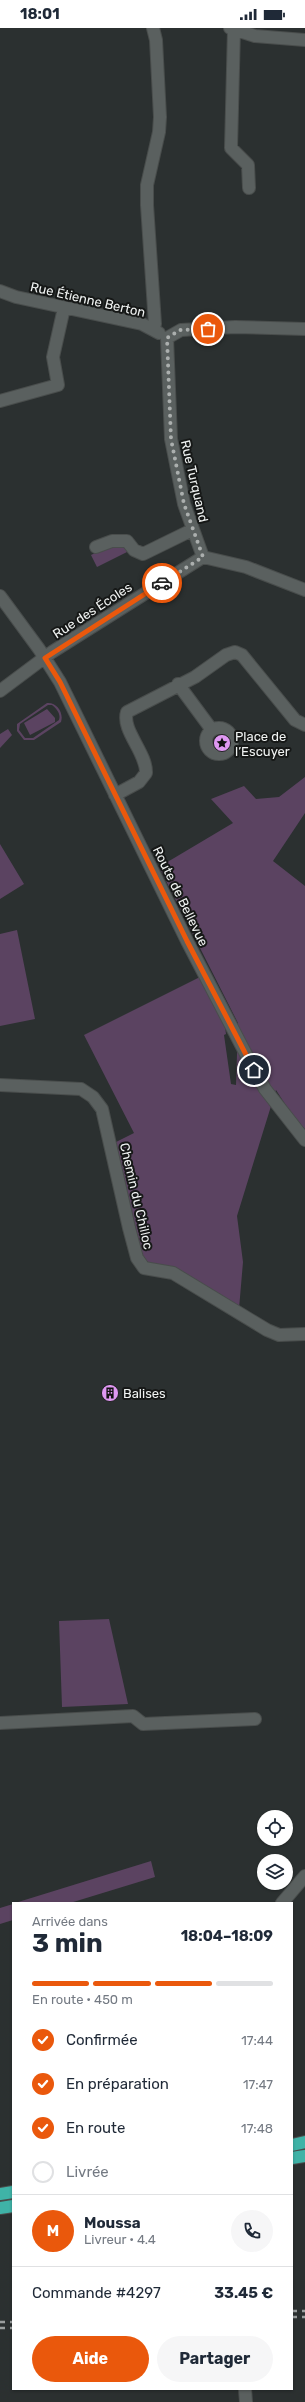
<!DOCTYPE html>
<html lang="fr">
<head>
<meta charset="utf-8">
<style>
	body { margin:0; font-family:Rubik,sans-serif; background:#f6f6f7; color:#1f2937; height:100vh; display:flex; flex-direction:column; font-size:15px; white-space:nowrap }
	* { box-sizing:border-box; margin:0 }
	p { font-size:13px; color:#747a83 }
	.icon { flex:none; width:22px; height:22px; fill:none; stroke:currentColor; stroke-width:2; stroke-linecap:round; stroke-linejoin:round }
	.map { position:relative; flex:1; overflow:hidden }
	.panel { position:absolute; left:12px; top:1874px; width:281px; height:488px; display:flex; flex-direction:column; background:#fff; border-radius:0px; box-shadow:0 1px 3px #0004 }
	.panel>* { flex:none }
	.tools { position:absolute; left:257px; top:1782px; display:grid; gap:8px }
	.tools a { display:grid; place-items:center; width:36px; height:36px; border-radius:50%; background:#fff; box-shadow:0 1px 3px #0004; font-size:20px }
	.pin { position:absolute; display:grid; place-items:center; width:34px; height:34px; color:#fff; margin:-17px; border:2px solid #fff; border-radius:50%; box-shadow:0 1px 4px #0007 }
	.courier { position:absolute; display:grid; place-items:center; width:40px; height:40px; margin:-20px; border:3px solid #ea580c; border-radius:50%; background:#fff; color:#222; box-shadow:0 1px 5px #0007 }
	.headline em { font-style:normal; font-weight:700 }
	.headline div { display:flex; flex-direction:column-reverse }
	.headline { display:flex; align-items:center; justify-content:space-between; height:68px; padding:0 20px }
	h1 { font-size:26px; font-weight:700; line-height:30px }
	.bar { display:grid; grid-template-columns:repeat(4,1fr); gap:6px 4px; align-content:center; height:48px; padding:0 20px }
	.bar i { height:5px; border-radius:3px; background:#e0e1e3 }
	.bar .selected { background:#ea580c }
	.bar p { grid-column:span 4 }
	.line { display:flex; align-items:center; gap:10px; padding:0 20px; border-top:1px solid #e0e1e3 }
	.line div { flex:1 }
	.round { display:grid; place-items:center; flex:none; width:42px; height:42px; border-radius:21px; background:#f6f6f7 }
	ol { padding:0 20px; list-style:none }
	li { display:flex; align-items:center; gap:12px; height:44px }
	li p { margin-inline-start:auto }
	li .icon { padding:4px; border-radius:50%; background:#ea580c; color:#fff; stroke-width:4 }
	li:last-child { color:#747a83 }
	li i { width:22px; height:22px; border:2px solid #e0e1e3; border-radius:50% }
	.cta { display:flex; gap:8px; margin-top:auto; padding:8px 20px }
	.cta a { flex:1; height:46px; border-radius:24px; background:#ea580c; color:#fff; font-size:16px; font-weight:700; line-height:46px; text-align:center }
	.cta a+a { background:#f6f6f7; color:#1f2937 }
	.status { display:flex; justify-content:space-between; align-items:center; height:28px; padding:0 20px; background:#fff; direction:ltr }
	.status svg { height:11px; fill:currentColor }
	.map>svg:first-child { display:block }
	.green { fill:#5b4361; fill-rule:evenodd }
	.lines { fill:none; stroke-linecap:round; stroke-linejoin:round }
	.minor-casing { stroke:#494d4c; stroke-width:14 }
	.highway-casing { stroke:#494d4c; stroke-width:14 }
	.minor { stroke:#5a605f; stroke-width:12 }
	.highway { stroke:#3fb3a7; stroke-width:12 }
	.rail { stroke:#9a9e9e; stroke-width:2.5; stroke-dasharray:5 5; stroke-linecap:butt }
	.done { stroke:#abafae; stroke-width:4; stroke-dasharray:0 7.2 }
	.route { stroke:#ea580c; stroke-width:5 }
	.labels { text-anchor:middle; stroke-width:4; stroke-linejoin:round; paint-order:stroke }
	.street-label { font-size:13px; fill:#f0f3f2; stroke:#161817 }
	.poi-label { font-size:13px; fill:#f0f3f2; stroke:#161817; text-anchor:start }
</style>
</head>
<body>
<div class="status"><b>18:01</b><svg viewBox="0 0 49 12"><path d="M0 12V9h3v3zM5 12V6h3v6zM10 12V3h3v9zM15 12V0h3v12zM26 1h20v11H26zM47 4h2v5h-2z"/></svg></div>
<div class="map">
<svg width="305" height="2374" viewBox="0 0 305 2374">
	<rect width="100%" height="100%" fill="#2b3030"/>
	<path class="green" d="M125 517 127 524 97 539 91 527 107 519Z
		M47 675C57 674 64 685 61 694L34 712H24L17 703V696ZM48 677H52C57 681 61 686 59 692L33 710H25L19 702 20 696Z
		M47 681 55 690V694L30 707 24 695Z
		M8 701 12 707 0 720V706Z
		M305 749V785L273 833 305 858V1101L296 1093 276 1062 237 1188 243 1234 239 1281 181 1243 154 1241 139 1224 114 1115 134 1105 84 1007 200 949 225 999 226 1006 224 1007 231 1056 236 1057 238 995 159 839 233 795 211 771 244 758 256 771 279 769Z
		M0 816 24 856 0 871Z
		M17 902 35 991 0 998V906Z
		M109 1591 128 1676 62 1679 59 1593Z
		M151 1833 155 1849 70 1875H15Z
		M13 1876V1892L0 1896V1880Z"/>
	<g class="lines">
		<g class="minor-casing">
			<path id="minor" d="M230 0 255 8 305 12
				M234 1 231 120 248 137 249 160
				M0 263 16 269 142 296 159 305
				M153 301 155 296 147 177V157L159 104 160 89 156 12 153 0
				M167 310 171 411 184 476 203 529
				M167 310 181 302 235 299 305 301
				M0 373 58 357 53 329 64 280
				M96 519 112 513H127L134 522 143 526 192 502
				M203 529 246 539 305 562
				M0 568 39 621 60 654 187 913 249 1032 265 1061 305 1112
				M178 656 212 702
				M0 663 52 624 203 529
				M206 713a13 13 0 1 1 26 0a13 13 0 1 1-26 0Z
				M115 767 139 754 146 745C147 725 121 702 127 684L195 649 226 627 235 624 242 627 295 692 305 697
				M0 1057 81 1061 93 1069 102 1081 129 1200 137 1230 144 1240 173 1245 267 1302 279 1307 305 1306
				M0 1695 133 1688 143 1696 255 1691
				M282 1875 305 1848
				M245 2361 246 2374"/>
		</g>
		<g class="highway-casing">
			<path id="highway" d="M292 2117 305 2114
				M292 2130 305 2128
				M0 2166 13 2164
				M0 2180 13 2178"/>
		</g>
		<use href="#minor" class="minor"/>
		<use href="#highway" class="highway"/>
		<path class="rail" d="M292 2283H305
			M292 2289H305
			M0 2294H13
			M0 2300H13"/>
	</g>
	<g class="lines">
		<path class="done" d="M162 555 203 529 184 476 171 411 167 310 180 302 208 301"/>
		<path class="route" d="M162 555 45 630 60 654 187 913 254 1042"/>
	</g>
	<defs>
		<g id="sight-disc" transform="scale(0.9)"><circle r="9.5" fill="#df98f2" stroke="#161817"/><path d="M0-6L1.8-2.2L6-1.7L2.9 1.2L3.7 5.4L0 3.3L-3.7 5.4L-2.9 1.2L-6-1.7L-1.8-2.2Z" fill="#111"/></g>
		<g id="building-disc" transform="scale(0.9)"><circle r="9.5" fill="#df98f2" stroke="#161817"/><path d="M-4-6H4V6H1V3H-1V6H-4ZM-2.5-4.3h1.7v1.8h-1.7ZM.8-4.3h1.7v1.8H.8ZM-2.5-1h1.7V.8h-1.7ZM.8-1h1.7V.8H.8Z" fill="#111"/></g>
	</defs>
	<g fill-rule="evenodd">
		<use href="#sight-disc" x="222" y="715"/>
		<use href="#building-disc" x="110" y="1365"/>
	</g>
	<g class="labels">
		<g class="street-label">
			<text transform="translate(88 271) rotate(13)" y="5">Rue Étienne Berton</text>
			<text transform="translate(195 453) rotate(77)" y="5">Rue Turquand</text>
			<text transform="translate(92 582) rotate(-33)" y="5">Rue des Écoles</text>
			<text transform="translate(181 868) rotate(64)" y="5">Route de Bellevue</text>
			<text transform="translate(137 1168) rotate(77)" y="5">Chemin du Chilloc</text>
		</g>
		<g class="poi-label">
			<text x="235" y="713">Place de<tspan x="235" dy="15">l’Escuyer</tspan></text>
			<text x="123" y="1370">Balises</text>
		</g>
	</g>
</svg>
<div class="tools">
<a><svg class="icon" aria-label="locate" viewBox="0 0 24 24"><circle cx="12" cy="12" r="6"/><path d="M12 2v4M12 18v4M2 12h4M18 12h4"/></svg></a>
<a><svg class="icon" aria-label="layers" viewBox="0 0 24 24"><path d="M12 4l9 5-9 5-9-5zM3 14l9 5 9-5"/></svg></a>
</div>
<div class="pin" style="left:208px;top:301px;background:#ea580c"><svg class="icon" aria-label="bag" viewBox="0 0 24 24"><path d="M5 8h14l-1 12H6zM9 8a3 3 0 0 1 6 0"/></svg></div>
<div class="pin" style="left:254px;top:1042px;background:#1f2937"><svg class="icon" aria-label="home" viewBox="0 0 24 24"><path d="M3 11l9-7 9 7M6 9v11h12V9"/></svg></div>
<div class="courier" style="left:162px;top:555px"><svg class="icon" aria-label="car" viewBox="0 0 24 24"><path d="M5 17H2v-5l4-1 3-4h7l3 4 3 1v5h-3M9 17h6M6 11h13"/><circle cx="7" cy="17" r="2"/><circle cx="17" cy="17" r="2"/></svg></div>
<section class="panel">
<div class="headline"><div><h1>3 min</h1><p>Arrivée dans</p></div><em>18:04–18:09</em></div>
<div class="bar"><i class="selected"></i><i class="selected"></i><i class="selected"></i><i></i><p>En route · 450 m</p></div>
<ol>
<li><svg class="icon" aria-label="check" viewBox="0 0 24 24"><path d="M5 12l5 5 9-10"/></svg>Confirmée<p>17:44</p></li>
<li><svg class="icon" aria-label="check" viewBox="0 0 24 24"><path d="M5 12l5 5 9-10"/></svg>En préparation<p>17:47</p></li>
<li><svg class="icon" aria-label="check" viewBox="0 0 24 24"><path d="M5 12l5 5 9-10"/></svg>En route<p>17:48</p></li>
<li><i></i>Livrée</li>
</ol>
<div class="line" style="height:72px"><b class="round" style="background:#ea580c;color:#fff">M</b><div><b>Moussa</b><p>Livreur · 4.4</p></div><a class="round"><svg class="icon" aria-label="phone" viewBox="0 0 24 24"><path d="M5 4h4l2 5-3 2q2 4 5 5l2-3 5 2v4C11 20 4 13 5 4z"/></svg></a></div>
<div class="line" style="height:52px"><div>Commande #4297</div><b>33.45 €</b></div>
<div class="cta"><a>Aide</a><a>Partager</a></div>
</section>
</div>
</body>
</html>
